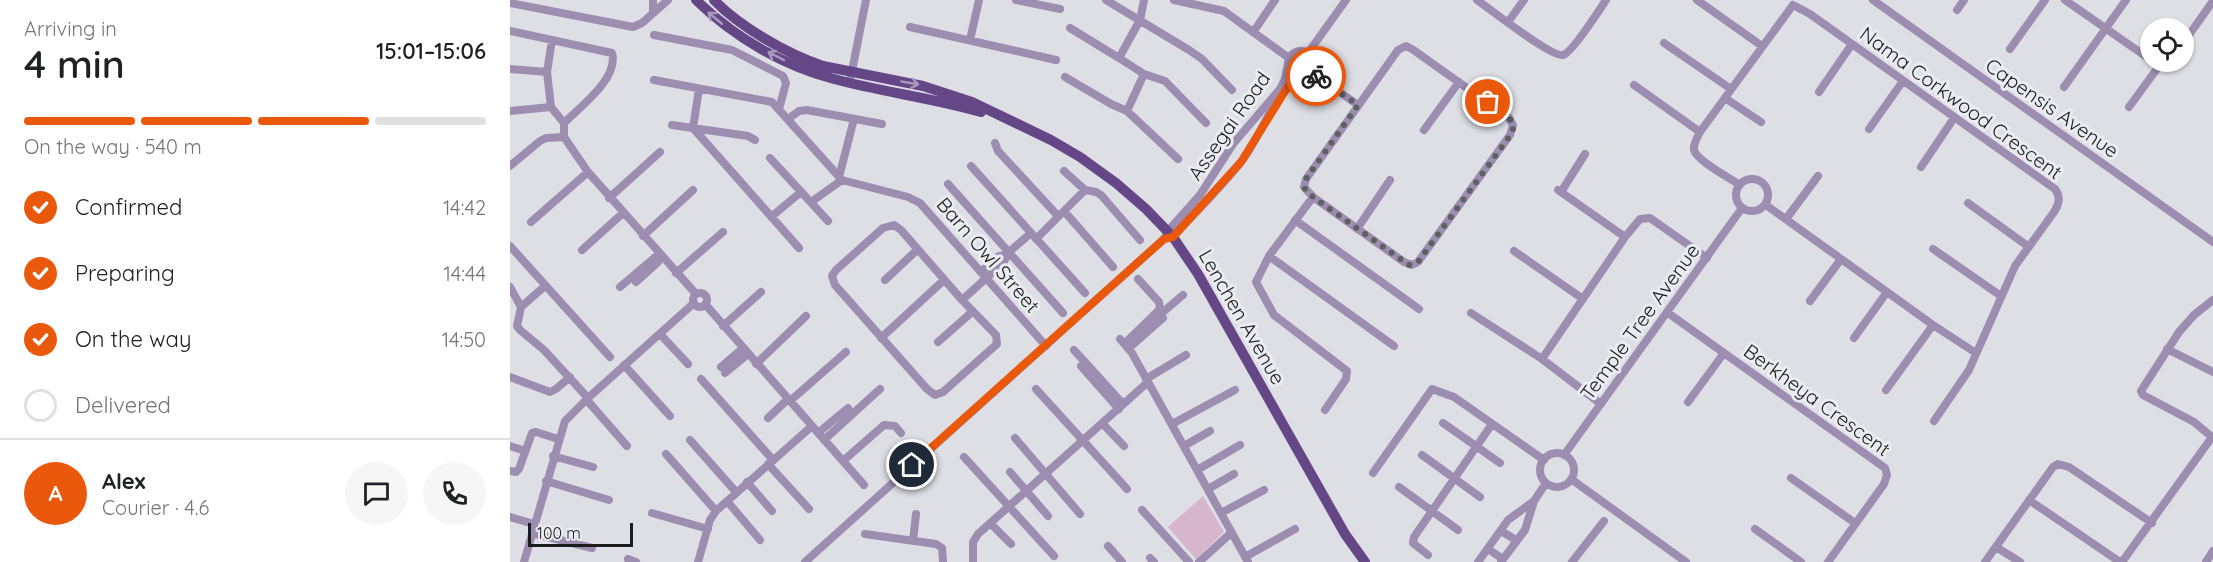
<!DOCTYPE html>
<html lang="en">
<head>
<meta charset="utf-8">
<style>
	body { margin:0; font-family:Quicksand,sans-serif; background:#f6f6f6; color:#202124; height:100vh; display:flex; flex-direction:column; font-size:22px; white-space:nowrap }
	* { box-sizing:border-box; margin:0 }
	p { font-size:20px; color:#757577 }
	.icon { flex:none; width:33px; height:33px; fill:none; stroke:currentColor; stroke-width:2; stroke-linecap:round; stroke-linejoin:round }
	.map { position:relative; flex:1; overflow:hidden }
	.panel { display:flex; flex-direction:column; background:#fff; width:510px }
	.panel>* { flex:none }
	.tools { position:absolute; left:1630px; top:18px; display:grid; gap:12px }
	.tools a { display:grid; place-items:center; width:54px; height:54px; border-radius:50%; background:#fff; box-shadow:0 2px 4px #0004; font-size:30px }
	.scale { position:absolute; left:18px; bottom:15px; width:105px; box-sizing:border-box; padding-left:6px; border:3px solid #1a1b1c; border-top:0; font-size:16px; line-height:21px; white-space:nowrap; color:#1a1b1c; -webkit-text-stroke:4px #eaecf1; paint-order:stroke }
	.pin { position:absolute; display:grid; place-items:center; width:51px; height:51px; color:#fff; margin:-26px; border:3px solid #fff; border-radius:50%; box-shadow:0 2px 6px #0007 }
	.courier { position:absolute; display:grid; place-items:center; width:60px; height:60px; margin:-30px; border:4px solid #ea580c; border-radius:50%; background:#fff; color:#222; box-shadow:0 2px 8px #0007 }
	.headline em { font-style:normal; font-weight:600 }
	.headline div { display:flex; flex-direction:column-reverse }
	.headline { display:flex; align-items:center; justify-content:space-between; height:102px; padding:0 24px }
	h1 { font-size:39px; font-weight:600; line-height:45px }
	.bar { display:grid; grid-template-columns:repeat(4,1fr); gap:9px 6px; align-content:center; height:72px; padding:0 24px }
	.bar i { height:8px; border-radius:4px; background:#e0e0e0 }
	.bar .on { background:#ea580c }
	.bar p { grid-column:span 4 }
	.line { display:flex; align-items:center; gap:15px; padding:0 24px; border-top:2px solid #e0e0e0 }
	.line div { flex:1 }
	.round { display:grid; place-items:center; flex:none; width:63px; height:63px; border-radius:32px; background:#f6f6f6 }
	ol { padding:0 24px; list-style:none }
	li { display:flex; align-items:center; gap:18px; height:66px }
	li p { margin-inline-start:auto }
	li .icon { padding:6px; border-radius:50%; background:#ea580c; color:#fff; stroke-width:4 }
	li:last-child { color:#757577 }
	li i { width:33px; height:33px; border:3px solid #e0e0e0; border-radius:50% }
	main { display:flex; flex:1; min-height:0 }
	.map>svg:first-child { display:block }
	.green { fill:#d7b5cd }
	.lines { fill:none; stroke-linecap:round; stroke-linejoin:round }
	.minor { stroke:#9c8db1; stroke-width:8 }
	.major { stroke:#654787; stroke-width:10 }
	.oneway { stroke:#a89abc }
	.done { stroke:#5e6062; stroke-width:6; stroke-dasharray:0 10.8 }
	.route { stroke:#ea580c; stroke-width:8 }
	.labels { text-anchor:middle; stroke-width:6; stroke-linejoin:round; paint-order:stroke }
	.street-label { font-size:20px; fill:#1a1b1c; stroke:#eaecf1 }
</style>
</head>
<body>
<main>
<section class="panel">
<div class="headline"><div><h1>4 min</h1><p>Arriving in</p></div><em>15:01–15:06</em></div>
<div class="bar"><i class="on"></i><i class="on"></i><i class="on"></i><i></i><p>On the way · 540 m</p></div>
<ol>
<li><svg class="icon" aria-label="check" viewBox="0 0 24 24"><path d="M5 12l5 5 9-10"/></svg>Confirmed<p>14:42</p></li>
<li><svg class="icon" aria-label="check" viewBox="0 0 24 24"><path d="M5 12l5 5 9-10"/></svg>Preparing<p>14:44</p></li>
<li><svg class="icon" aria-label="check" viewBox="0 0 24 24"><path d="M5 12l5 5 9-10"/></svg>On the way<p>14:50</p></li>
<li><i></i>Delivered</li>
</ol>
<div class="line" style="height:108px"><b class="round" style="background:#ea580c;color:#fff">A</b><div><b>Alex</b><p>Courier · 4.6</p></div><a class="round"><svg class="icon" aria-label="chat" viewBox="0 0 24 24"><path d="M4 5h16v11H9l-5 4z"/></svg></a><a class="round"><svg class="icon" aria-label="phone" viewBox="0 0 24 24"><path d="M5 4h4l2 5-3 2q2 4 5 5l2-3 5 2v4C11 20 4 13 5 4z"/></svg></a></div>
</section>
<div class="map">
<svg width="1703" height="562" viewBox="0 0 1703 562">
	<rect width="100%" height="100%" fill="#dddfe4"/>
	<path class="green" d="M693 496 714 532 686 559 658 527Z"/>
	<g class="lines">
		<path class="minor" d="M143 0V13
			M506 0 550 9
			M596 0 679 50 692 59 722 90
			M664 0 714 11 779 58
			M967 0C980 9 1042 58 1053 55 1062 53 1090 9 1096 0
			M1187 0 1252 46
			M1363 0 1703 242
			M1555 0 1641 60
			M0 3 123 27 132 23 158 0
			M1283 5 1300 14 1545 189C1551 197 1549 204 1544 212L1505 266 1459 370 1424 421
			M1447 10 1454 0
			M998 22 1014 0
			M400 27 546 60
			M560 28 609 58 630 20 634 0
			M0 31 102 53C109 78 71 106 54 123
			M744 31 765 0
			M144 35 222 50 273 76 276 83 269 109
			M460 40 469 0
			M1674 42 1703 1
			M1154 43 1221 89
			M896 46 902 49 992 113 999 118 1003 125 1000 135 908 262 902 265 894 262 803 197 794 187 796 179 888 50Z
			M1500 49 1535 0
			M778 64a13 13 0 1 1 26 0a13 13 0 1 1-26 0Z
			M798 53 836 0
			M609 58 634 74 655 81 696 123
			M1649 66 1659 62
			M0 69 37 72 42 40
			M37 72 41 107
			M801 72 848 105
			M341 76 356 0
			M555 77 601 104 617 111 634 74
			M144 80 262 102 332 180 398 197 410 203 536 346
			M1124 85 1190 132
			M1554 87 1616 0
			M189 89 183 128 289 248
			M1309 92 1342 44
			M1215 98 1251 122
			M1619 107 1649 66
			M0 111 41 107 54 123V137L78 172 186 294
			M617 111 668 159
			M278 119 289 111 297 110 372 124
			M162 125 238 136 245 140
			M1359 129 1393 81
			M914 130 949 82
			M485 143 488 151 548 216
			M260 158 318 221
			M0 166 30 141 36 138 54 137
			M461 166 575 293
			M1411 167 1444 118
			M554 171 575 190
			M329 177 344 119
			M1226 195a16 16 0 1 1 32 0a16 16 0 1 1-32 0Z
			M438 184 553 313
			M1230 185C1220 178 1187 161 1184 150 1183 144 1187 138 1190 132L1283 5
			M1048 190 1115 237
			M1051 192 1075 154
			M803 197 759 256 746 282 764 315 837 371 836 379 815 410
			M99 198 150 152
			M301 202 332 180
			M1458 203 1519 247
			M1256 205 1423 325 1466 353
			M554 211 603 267
			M261 217 291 192
			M1276 219 1308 176
			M785 220 909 309
			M21 222 78 172
			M847 229 880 180
			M133 236 183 190
			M659 238 663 237 669 230C690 208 712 186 731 162 751 137 765 89 792 77
			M526 239 575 190 586 192 591 195 630 240
			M0 246 100 357
			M1423 249 1491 296
			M72 250 113 213
			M1004 251 1073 299
			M759 256 884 346
			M471 272 487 257 499 253
			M166 273 213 232
			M375 280 407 250
			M126 282 148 262
			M35 286 11 307 7 326 10 330 34 350 78 398
			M0 287 11 307
			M110 287 149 254
			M183 300a7 7 0 1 1 14 0a7 7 0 1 1-14 0Z
			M452 300 486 335 487 344 433 392 425 395 417 389 325 285 322 276 326 270 373 228 384 225 391 230 452 300 493 263 499 252 521 233
			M1703 300 1684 315 1669 332 1631 391 1633 395 1684 422 1703 438
			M1300 301 1331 259
			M195 304 354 485
			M961 313 1032 359 1091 404
			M1158 313 1375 468 1377 475 1374 484 1318 562
			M646 318 673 295
			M213 326 251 292
			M150 334 178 364
			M371 338 434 280
			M1344 338 1377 292
			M610 339 622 353 738 562
			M428 342 462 312
			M615 343 650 309 649 302 628 279
			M619 348 653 318
			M1657 349 1703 372
			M564 350 613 404
			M1032 359 1115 237 1130 219 1140 218 1197 258
			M246 364 296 316
			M114 365 160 416
			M571 366 609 409
			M211 367 233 348
			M215 373 238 354
			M0 377 40 392 46 389 60 377
			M191 379 263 460
			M636 379 676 355
			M526 389 617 489
			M1376 390 1423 325
			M76 399 117 446
			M280 401 336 352
			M1178 402 1214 353
			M258 418 278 399
			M592 423 614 446
			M933 423 990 463
			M662 424 725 390
			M308 433 338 408
			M505 438 570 514
			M180 440 226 492
			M314 440 370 389
			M0 446 15 451
			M674 446 700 431
			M1030 470a17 17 0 1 1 34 0a17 17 0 1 1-34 0Z
			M156 454 206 511
			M912 455 970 497
			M1054 455 1232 208
			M43 456 83 467
			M454 457 544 556
			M333 461 374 425 385 426 391 433
			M258 464 299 509
			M687 470 730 445
			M0 471 6 472 9 469 22 433 26 432 48 439
			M500 472 538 516
			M863 473 922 389 944 397 1034 460
			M1281 478 1345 523
			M1061 479 1176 562
			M36 481 99 500
			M237 482 262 511
			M889 487 948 530
			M698 489 724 474
			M1519 500 1610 562
			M217 501 250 540
			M632 510 679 562
			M142 513 198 529
			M711 513 754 490
			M0 517 24 524
			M480 523 501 544
			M1245 529 1291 562
			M991 531 1006 540
			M22 533 82 548
			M355 534 426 544 432 548 433 562
			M403 541 406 514
			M598 546 612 562
			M1486 547 1510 562
			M978 549 993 559
			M918 555 903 543 904 537 982 424
			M735 557 785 529
			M640 558 644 562
			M118 559 126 562
			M14 562 55 421 78 398 184 303
			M188 562 200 520 206 511 302 426
			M295 562 654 239 658 231 690 195 723 144 770 89 775 79 778 64
			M463 562V542L468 534 638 382
			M689 562 721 533
			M968 562 998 520 1024 501 1036 483
			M991 562 1015 530 1024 501
			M1062 562 1094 521
			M1475 562 1543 467 1548 464 1559 467 1642 523
			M1612 562 1702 437
			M1696 562 1703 551"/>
		<path class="major" d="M186 0C224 37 272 65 324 79 372 92 423 98 471 112
			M204 0C230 27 277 54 313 66L413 86 462 102 541 140 570 157 606 183 636 209 663 237 688 274 835 534 855 562"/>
	</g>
	<defs><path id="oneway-shaft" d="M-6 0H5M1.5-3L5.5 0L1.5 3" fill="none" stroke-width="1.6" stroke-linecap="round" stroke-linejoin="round" transform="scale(1.5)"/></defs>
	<g class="oneway">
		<use href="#oneway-shaft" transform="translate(205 18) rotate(-140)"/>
		<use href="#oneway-shaft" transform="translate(266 56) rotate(-153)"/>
		<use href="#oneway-shaft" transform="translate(400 83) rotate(10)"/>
	</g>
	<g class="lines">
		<path class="done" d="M806 76 848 105 796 179 795 189 803 197 899 265 908 262 1002 133 1004 125 1002 121 978 102"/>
		<path class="route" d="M402 465 654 239 663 237 731 162 777 88 786 80 801 72 806 76"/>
	</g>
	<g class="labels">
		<g class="street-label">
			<text transform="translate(1451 103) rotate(36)" y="7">Nama Corkwood Crescent</text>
			<text transform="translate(1542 108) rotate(35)" y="7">Capensis Avenue</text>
			<text transform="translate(719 126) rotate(-55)" y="7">Assegai Road</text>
			<text transform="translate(478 255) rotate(49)" y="7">Barn Owl Street</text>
			<text transform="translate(732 317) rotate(60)" y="7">Lenchen Avenue</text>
			<text transform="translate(1130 322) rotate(-54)" y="7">Temple Tree Avenue</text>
			<text transform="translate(1307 400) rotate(36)" y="7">Berkheya Crescent</text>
		</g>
	</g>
</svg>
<div class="tools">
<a><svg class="icon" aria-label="locate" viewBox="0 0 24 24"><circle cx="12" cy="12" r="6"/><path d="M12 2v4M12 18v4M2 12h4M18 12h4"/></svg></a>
</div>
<div class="scale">100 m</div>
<div class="pin" style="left:978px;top:102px;background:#ea580c"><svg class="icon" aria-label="bag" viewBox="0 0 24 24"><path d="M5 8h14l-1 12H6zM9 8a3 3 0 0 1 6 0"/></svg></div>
<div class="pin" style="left:402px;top:465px;background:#1f2937"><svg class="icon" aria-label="home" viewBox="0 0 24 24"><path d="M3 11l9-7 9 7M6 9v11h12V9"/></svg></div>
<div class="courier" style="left:806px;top:76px"><svg class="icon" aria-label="bike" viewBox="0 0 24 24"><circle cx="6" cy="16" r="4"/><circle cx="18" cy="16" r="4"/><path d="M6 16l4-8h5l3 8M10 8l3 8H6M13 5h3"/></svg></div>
</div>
</main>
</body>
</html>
